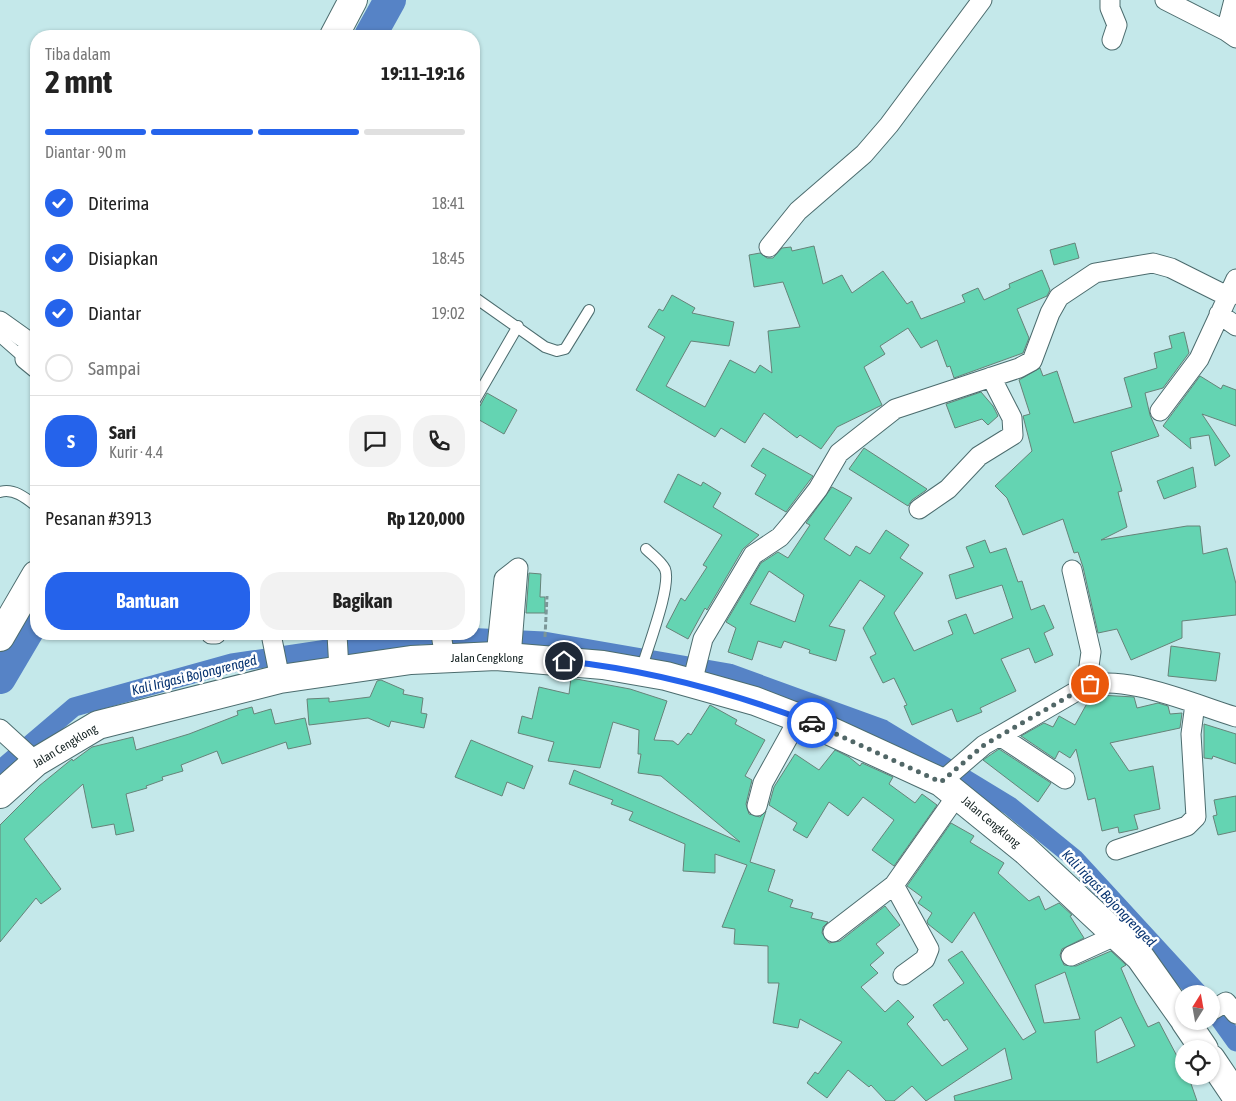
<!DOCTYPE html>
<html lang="id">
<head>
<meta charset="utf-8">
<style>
	body { margin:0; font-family:"Asap Condensed",sans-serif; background:#f2f2f2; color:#222; height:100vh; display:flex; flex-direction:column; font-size:19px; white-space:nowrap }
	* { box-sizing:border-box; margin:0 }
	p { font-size:16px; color:#767676 }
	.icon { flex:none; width:28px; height:28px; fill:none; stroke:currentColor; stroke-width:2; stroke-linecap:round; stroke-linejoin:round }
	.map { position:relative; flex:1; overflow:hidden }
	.panel { position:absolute; left:30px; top:30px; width:450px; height:610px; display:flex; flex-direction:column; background:#fff; border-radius:20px; box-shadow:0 1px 4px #0004 }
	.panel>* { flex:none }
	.needle { width:32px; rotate:11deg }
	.controls { position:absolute; left:1175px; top:985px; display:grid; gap:10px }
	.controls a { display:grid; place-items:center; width:45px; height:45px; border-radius:50%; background:#fff; box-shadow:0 1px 4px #0004; font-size:25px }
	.pin { position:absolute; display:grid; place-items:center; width:42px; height:42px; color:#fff; margin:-21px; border:2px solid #fff; border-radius:50%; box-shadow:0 1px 5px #0007 }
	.courier { position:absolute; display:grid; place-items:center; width:50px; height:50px; margin:-25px; border:4px solid #2563eb; border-radius:50%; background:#fff; color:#222; box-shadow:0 1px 6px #0007 }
	.summary em { font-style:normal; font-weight:700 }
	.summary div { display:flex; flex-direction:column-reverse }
	.summary { display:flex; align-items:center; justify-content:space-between; height:85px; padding:0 15px }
	h1 { font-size:32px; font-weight:700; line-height:38px }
	.bar { display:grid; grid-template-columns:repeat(4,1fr); gap:8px 5px; align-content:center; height:60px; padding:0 15px }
	.bar i { height:6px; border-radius:4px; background:#e0e0e0 }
	.bar .selected { background:#2563eb }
	.bar p { grid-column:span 4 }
	.line { display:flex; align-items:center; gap:12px; padding:0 15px; border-top:1px solid #e0e0e0 }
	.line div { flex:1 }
	.round { display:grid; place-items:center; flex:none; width:52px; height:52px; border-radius:20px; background:#f2f2f2 }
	ol { padding:0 15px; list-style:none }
	li { display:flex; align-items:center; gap:15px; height:55px }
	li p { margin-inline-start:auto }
	li .icon { padding:5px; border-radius:50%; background:#2563eb; color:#fff; stroke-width:4 }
	li:last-child { color:#767676 }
	li i { width:28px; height:28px; border:2px solid #e0e0e0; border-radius:50% }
	.action { display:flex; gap:10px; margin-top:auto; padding:10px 15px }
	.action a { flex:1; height:58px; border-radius:20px; background:#2563eb; color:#fff; font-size:20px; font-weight:700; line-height:58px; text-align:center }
	.action a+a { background:#f2f2f2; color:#222 }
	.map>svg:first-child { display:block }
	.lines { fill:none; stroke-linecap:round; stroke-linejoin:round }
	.canal { stroke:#5683c6; stroke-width:19 }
	.river { stroke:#5683c6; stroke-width:32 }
	.building { fill:#64d4b2; stroke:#668379; fill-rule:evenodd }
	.lane-casing { stroke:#4c6c6e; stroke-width:12 }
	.street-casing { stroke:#4c6c6e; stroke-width:21 }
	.secondary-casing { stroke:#4c6c6e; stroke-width:30 }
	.primary-casing { stroke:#4c6c6e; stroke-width:30 }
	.path { stroke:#7b9697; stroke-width:3; stroke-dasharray:5 2.5; stroke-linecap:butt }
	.lane { stroke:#fff; stroke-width:10 }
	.street { stroke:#fff; stroke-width:19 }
	.secondary { stroke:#fff; stroke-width:28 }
	.primary { stroke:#fff; stroke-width:28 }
	.done { stroke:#516767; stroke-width:5; stroke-dasharray:0 9 }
	.route { stroke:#2563eb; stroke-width:6 }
	.labels { text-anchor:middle; stroke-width:5; stroke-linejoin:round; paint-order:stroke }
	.street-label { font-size:12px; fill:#132121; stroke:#fff }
	.water-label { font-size:14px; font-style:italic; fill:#093572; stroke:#fff }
</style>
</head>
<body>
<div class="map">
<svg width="1236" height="1101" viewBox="0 0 1236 1101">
	<rect width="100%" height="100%" fill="#c4e8ea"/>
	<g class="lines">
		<path class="canal" d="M0 770 74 707 232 663 421 635 544 641 729 673 883 729 1010 806 1074 858 1199 994
			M1211 1007 1236 1042"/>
		<path class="river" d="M370 36 390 0
			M0 678 36 617"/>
	</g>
	<path class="building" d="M1075 243 1079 258 1054 265 1050 250Z
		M814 246 823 284 842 275 852 293 883 271 907 304 912 301 921 319 965 302 962 295 978 288 984 300 1010 288 1009 284 1042 270 1050 290 1047 296 1017 309 1029 338 1023 353 954 378 950 366 947 367 937 340 921 348 908 328 880 346 885 354 864 367 882 405 837 427 821 449 800 435 797 438 764 413 745 443 721 428 715 437 636 390 665 337 648 327 659 309 663 311 672 295 695 308 692 313 734 322 729 346 691 341 666 386 705 407 730 360 755 373 760 365 772 373 768 331 800 327 783 282 754 287 749 255 760 253 767 258H773L782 248 791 247 792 251Z
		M1184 332 1189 353 1163 388 1145 393 1150 415 1159 436 1111 452 1122 491 1118 492 1127 527 1101 540 1187 526H1200L1203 554 1227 548 1236 584V615L1182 621V638L1131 660 1117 629 1098 633 1083 567 1078 552 1074 553 1063 519 1023 535 1007 498 995 486 1032 451 1023 416 1030 414 1019 380 1040 368 1043 376 1057 371 1074 423 1132 407 1124 378 1157 368 1154 353 1172 348 1169 336Z
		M1200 376 1221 389 1223 385 1236 390V426L1202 414 1230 456 1215 466 1209 435 1190 438 1191 449 1163 426Z
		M981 392 993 406 998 416 988 425 982 419 955 428 946 404Z
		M487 393 517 410 504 434 474 417V409L480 406Z
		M763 448 813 476 786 512 755 494 766 475 751 466Z
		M864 448 927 489 925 491 912 500 908 506 849 469Z
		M1193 467 1196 487 1164 499 1157 481Z
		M678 474 701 486 703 482 721 493 713 507 759 535 743 549 707 610 705 608 688 639 666 627 681 598 685 601 707 567 703 565 722 535 664 502Z
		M832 487 852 498 824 539 850 556 856 546 870 554 886 530 909 545 900 558 923 573 894 613 914 651 953 634 948 621 966 614 974 634 1013 618 1002 585 956 599 949 575 974 567 966 547 985 540 990 553 1006 548 1018 582 1022 581 1031 610 1044 605 1054 628 1044 633 1053 655 1035 663 1029 648 1001 659 1016 691 980 708 982 712 957 722 952 709 912 725 904 706 907 705 894 678 883 683 870 657 876 654 863 628 885 596 860 580 829 626 845 630 836 661 809 653 810 650 784 641 781 648 758 641 752 660 728 652 736 628 726 622 761 563 778 552 788 558 810 525 806 523ZM769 571 804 595 795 622 750 604Z
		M529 573 541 574 540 597H545V613H526Z
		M1171 646 1220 653 1216 681 1168 676Z
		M571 678 630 689 667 701 654 740 673 741 678 745 688 733 691 735 710 705 737 720 735 724 765 740 745 776 752 780 746 804 749 814 760 817 766 811 750 862 775 870 768 891 793 900 790 907 813 913 811 918 828 922 823 927 822 933 829 943 840 941 885 906 900 925 876 944 884 953 870 965 878 973 861 987 885 1012 898 1000 914 1017 907 1024 942 1066 968 1049 947 1019 944 1021 933 1005 964 983 948 960 962 951 1023 1040 1036 1032 974 912 952 943 928 924 927 921 932 913 918 903 922 897 907 886 951 823 974 836 970 842 1004 863 998 873 1029 901 1039 896 1045 910 1059 903 1072 915 1070 916 1084 938 1062 949 1060 955 1064 965 1076 966 1111 951 1126 965 1121 968 1136 1003 1148 1027 1159 1022 1179 1060 1184 1076 1189 1078 1197 1101H955L954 1096 1012 1079 1005 1048 926 1101 912 1086 894 1101H886L871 1085 869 1087 848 1070 827 1098 807 1083 815 1072 818 1074 842 1042 800 1019 798 1028 773 1023 779 983H768V946L734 944 735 929 722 927 747 865 715 854V873L683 871 685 844 629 820 633 812 611 804 613 800 569 784 574 770 740 842 661 776 638 773 641 754H638L639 730 613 722 600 768 548 761 554 742 518 733 522 716 532 719 539 687 569 694ZM1065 972 1080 1019 1044 1023 1035 985ZM1121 1017 1135 1046 1097 1063 1095 1031Z
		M381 680 404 690 403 694 423 698 421 713 427 714 424 728 391 721 389 727 368 718 309 725 307 699 329 698V702L370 697 377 681Z
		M1099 695 1134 697 1137 708 1158 703 1168 706 1170 714 1182 713 1180 728 1110 743 1129 771 1153 766 1160 809 1134 815 1138 829 1119 833 1118 827 1102 831 1095 798 1088 800 1076 749 1070 758 1059 751 1055 759 1021 736 1044 723 1053 727 1059 716 1075 725 1090 698Z
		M252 707 254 714 271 709 275 724 305 718 311 744 288 749 286 742 222 764 217 751 181 765 183 771 162 777 163 780 146 786 147 788 126 794 134 831 116 835 114 824 92 828 83 784 24 839 61 889 41 904 36 898 0 942V825L39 786 72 759 73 761 92 747 133 737 136 750 189 734 238 715 237 711Z
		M1204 724 1236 734V764L1213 756 1212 759 1204 758Z
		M471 740 533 766 524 789 507 782 502 796 455 777Z
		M999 749 1051 783 1038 802 983 760Z
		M835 750 849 757 860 766 862 763 893 777 889 784 915 803 922 794 937 805 894 866 872 850 894 820 863 797 848 816 829 802 807 838 793 830 797 823 769 805 774 787 795 754 819 770Z
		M1236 796V831L1218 835 1213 816 1217 815 1214 800Z"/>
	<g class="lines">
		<g class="lane-casing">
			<path id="lane" d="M474 297 545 347 557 351 565 349 589 310
				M0 337 25 359
				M474 402 518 326
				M0 492C14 488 26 498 36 506
				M641 671C646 651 672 586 665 569 661 561 652 555 646 549"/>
		</g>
		<g class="street-casing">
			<path id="street" d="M1110 0V8L1117 25 1112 40
				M1165 0 1226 31 1236 38
				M1226 31 1234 0
				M769 247 798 211 864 154 889 125 982 0
				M1219 314 1236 326
				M0 321 28 341 25 359 36 368
				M1160 411 1199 359 1236 279
				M919 509 948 489 979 456 1013 435 1012 418 991 377
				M1072 570 1091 652 1088 673 1082 688
				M211 634H216
				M271 634 280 679
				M337 634 339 670
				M441 634 445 658
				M496 656 504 579 518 568 511 657
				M692 683 703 639 753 555 780 537 791 524 818 489 839 453 895 409 1019 368 1032 361 1050 313 1059 297 1095 273 1153 263 1171 268 1229 297
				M0 729 36 762
				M1000 736 1065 779
				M941 782 984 745 1082 688C1118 670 1198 706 1236 717
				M757 806 763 783 799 718
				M1116 850 1187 826 1196 817 1191 734 1195 704
				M894 885 929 949 925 959 903 975
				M833 932 894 885 958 794
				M1071 956 1117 935
				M1211 1011 1226 1002 1236 1014"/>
		</g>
		<g class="secondary-casing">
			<path id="secondary" d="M0 794 36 762 98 725 280 679 411 660 496 656 603 665 666 676 755 701 817 725 941 782 1025 850 1140 957 1184 1019
				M1185 1021 1204 1049
				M1211 1059 1236 1096"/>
		</g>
		<g class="primary-casing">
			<path id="primary" d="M334 36 353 0
				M0 637 36 575"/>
		</g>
		<path class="path" d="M545 637 547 596"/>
		<use href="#lane" class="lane"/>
		<use href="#street" class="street"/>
		<use href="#secondary" class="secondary"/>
		<use href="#primary" class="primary"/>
	</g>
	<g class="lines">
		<path class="done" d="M812 723 941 782 984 745 1090 684"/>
		<path class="route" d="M564 661C650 670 731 692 812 723"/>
	</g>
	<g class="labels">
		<g class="street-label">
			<text x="487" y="662">Jalan Cengklong</text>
			<text transform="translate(65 746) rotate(-31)" y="4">Jalan Cengklong</text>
			<text transform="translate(991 822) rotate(40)" y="4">Jalan Cengklong</text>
		</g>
		<g class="water-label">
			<text transform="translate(194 675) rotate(-14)" y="5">Kali Irigasi Bojongrenged</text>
			<text transform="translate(1109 898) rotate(46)" y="5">Kali Irigasi Bojongrenged</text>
		</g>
	</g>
</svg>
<div class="controls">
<a><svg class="needle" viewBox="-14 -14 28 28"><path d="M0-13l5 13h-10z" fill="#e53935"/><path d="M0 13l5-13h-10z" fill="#767676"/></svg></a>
<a><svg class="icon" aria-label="locate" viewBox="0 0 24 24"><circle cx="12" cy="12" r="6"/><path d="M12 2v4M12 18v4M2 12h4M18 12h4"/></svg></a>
</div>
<div class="pin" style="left:1090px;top:684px;background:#ea580c"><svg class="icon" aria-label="bag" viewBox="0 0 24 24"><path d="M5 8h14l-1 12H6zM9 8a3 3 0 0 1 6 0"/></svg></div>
<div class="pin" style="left:564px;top:661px;background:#1f2937"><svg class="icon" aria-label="home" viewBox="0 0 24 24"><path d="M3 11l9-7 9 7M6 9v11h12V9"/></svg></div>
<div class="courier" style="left:812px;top:723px"><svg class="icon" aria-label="car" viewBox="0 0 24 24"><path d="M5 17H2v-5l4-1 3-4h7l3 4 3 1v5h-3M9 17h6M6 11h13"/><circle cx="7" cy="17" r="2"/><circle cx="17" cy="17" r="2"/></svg></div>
<section class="panel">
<div class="summary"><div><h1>2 mnt</h1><p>Tiba dalam</p></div><em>19:11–19:16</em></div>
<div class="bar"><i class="selected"></i><i class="selected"></i><i class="selected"></i><i></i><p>Diantar · 90 m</p></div>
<ol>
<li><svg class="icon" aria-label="check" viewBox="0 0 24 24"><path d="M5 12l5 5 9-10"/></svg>Diterima<p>18:41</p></li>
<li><svg class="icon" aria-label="check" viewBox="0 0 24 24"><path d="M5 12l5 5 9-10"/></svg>Disiapkan<p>18:45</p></li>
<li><svg class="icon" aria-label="check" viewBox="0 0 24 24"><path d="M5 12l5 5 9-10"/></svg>Diantar<p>19:02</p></li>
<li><i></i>Sampai</li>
</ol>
<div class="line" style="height:90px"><b class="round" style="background:#2563eb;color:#fff">S</b><div><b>Sari</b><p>Kurir · 4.4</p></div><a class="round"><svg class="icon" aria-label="chat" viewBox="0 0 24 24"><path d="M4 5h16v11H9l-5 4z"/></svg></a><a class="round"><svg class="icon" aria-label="phone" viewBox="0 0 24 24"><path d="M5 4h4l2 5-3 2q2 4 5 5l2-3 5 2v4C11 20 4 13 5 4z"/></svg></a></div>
<div class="line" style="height:65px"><div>Pesanan #3913</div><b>Rp 120,000</b></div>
<div class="action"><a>Bantuan</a><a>Bagikan</a></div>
</section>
</div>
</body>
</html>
